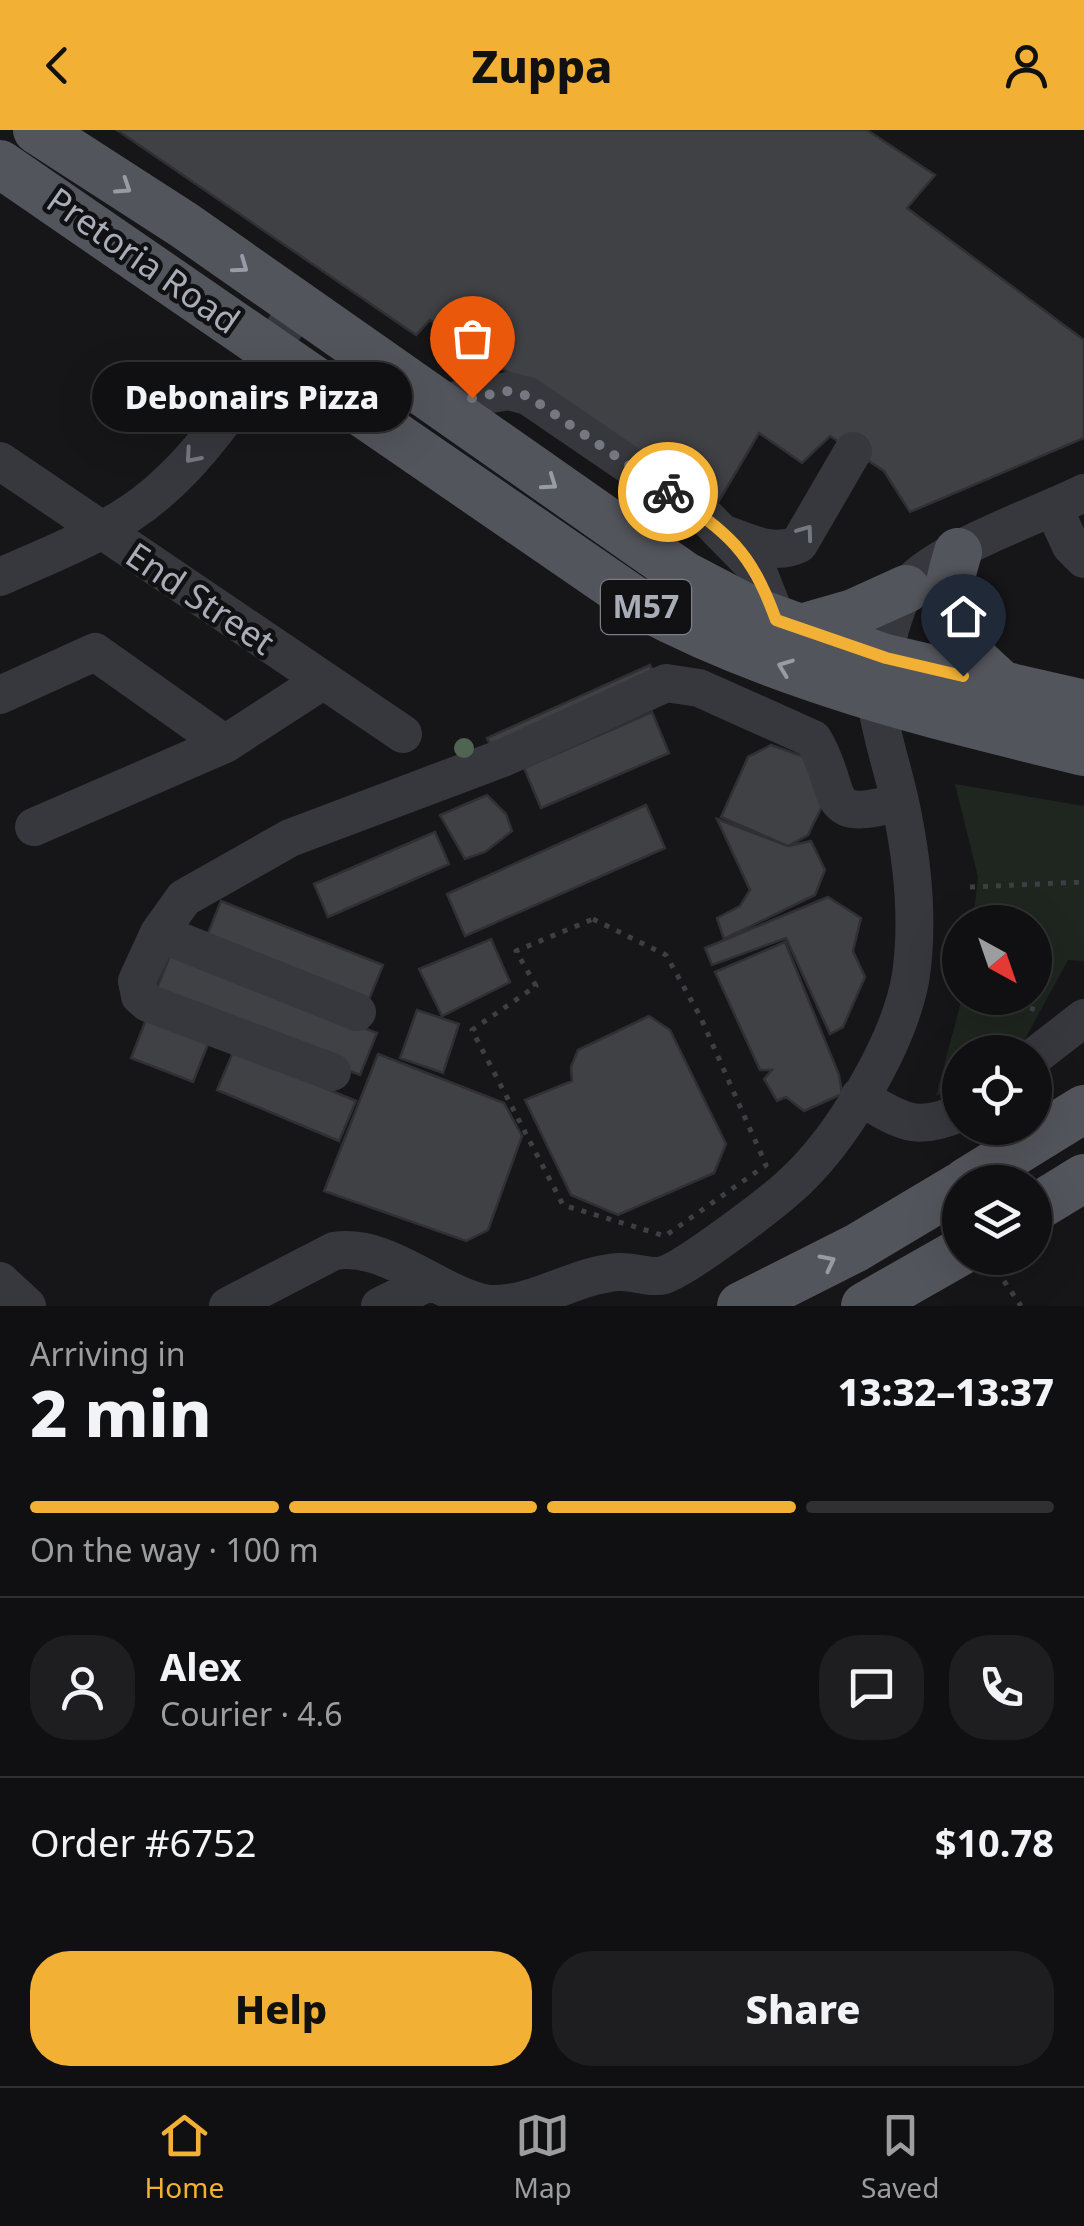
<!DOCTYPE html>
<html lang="en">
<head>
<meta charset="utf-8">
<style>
	body { margin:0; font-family:"Noto Sans",sans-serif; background:#1e1e20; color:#f1f3f6; height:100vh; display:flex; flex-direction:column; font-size:38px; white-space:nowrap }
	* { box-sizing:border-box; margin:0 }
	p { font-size:32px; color:#9c9d9f }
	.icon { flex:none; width:55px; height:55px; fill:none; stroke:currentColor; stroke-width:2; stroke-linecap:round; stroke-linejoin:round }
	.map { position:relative; height:1176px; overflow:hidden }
	.details { display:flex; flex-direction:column; background:#101012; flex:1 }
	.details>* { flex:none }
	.needle { width:65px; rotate:140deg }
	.tools { position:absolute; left:942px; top:775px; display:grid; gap:20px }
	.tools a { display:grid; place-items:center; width:110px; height:110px; border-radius:50%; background:#101012; box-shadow:0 10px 40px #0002,0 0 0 2px #303032; font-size:50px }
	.pin { position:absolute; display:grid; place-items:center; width:85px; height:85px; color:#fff; margin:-102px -42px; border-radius:50% 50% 50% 0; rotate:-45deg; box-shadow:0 0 10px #0007 }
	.pin .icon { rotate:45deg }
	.courier { position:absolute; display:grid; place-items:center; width:100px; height:100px; margin:-50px; border:8px solid #f2b134; border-radius:50%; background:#fff; color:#222; box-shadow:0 2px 12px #0007 }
	.bubble { position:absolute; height:70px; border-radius:35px; background:#101012; box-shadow:0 10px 40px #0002,0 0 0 2px #303032; font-size:32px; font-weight:800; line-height:70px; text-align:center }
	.summary em { font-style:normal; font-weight:800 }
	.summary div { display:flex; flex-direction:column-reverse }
	.summary { display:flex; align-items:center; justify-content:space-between; height:170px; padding:0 30px }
	h1 { font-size:65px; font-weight:800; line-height:75px }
	.bar { display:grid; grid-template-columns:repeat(4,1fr); gap:15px 10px; align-content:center; height:120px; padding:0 30px }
	.bar i { height:12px; border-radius:8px; background:#303032 }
	.bar .active { background:#f2b134 }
	.bar p { grid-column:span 4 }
	.line { display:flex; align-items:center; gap:25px; padding:0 30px; border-top:2px solid #303032 }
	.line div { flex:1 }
	.round { display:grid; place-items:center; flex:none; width:105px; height:105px; border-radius:40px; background:#1e1e20 }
	.cta { display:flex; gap:20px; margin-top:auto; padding:20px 30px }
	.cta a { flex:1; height:115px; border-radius:40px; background:#f2b134; color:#111; font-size:40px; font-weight:800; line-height:115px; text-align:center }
	.cta a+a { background:#1e1e20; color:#f1f3f6 }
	header { display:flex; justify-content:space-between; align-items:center; height:130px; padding:0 30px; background:#f2b134; color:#111; font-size:45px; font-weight:800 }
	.dock { display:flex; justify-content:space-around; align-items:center; height:140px; border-top:2px solid #303032; background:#101012; font-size:28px; color:#9c9d9f }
	.dock a { display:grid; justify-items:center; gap:5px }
	.dock .active { color:#f2b134 }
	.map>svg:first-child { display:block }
	.park { fill:#1e261f }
	.building { fill:#404145; stroke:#303034; stroke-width:2.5 }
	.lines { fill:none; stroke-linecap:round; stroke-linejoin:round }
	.path { stroke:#3d3f44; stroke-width:5; stroke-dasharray:5 8; stroke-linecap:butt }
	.minor { stroke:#37383d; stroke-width:38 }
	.major { stroke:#53555c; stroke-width:48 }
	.tree { fill:#506452 }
	.oneway { stroke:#979ba6 }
	.oneway2 { stroke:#757881 }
	.done { stroke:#757880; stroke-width:10; stroke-dasharray:0 18 }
	.route { stroke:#f2b134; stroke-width:12 }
	.labels { text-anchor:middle; stroke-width:9; stroke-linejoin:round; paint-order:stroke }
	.shield { fill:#111113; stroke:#7b7e86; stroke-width:2.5 }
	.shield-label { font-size:32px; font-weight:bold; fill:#a8adb8 }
	.street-label { font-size:35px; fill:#a8adb8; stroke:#111113 }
</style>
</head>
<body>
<header><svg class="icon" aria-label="back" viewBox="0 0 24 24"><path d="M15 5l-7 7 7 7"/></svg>Zuppa<svg class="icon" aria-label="person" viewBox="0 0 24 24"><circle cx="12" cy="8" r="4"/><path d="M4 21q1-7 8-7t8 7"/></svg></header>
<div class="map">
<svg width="1084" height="1176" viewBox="0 0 1084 1176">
	<rect width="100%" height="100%" fill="#161618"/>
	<path class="park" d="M955 654 1084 676V831L1068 830 1018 922H960V955L936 966 962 868H1035V792H973L978 747Z"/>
	<path class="building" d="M117 0H867L935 45 907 78 1084 210V308L910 382 884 341 830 306 802 333 759 303 713 381 430 190 416 205Z
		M650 535 659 554 496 626 487 608Z
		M652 582 669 623 541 678 524 638Z
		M771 615 816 631 828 664 808 705 788 716 721 687 748 627Z
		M487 665 506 684 512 701 485 722 465 729 440 685Z
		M646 675 665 718 465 806 447 764Z
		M717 689 788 716 811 711 825 740 815 765 724 809 717 788 740 776 750 760Z
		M435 702 449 734 328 787 314 754Z
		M828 767 861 788 853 821 865 847 843 897 830 904 786 808 712 835 705 818Z
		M221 771 383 835 366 877 204 813Z
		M491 809 510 852 442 886 419 839Z
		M785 812 839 945 842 964 804 981 786 967 777 971 764 949 772 940H760L715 842Z
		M171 823 377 903 360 945 154 865Z
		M417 880 459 894 443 943 400 928Z
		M649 886 670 900 726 1014 714 1043 618 1085 571 1065 525 970 572 951 571 937 578 920Z
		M147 887 209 912 193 952 131 928Z
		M234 920 356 971 339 1011 217 960Z
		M378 924 504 973 522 1006 488 1100 466 1111 324 1061Z"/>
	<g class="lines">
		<path class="path" d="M970 757 1084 752
			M593 789 666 825 700 886 766 1035 665 1106 563 1075 472 900 536 856 516 821Z
			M957 847 960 849
			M1006 868 1040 882
			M1004 1151 1021 1176"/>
		<path class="minor" d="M435 274 508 261 528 266 708 389 757 439 777 490
			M0 331 403 604
			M1053 377 1071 416 1084 429
			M725 404C749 413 775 426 799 414L853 321
			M0 447C53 423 112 402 157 363 215 314 257 241 297 178
			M0 565 95 522 225 614
			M34 697 225 614 322 551
			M159 803 357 882
			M1035 926 1084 888
			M332 942 148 873 140 866 137 851 159 803 184 768 290 708 505 627 666 553 699 558 813 609C846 663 817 695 900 672
			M859 967C902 990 912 1003 960 983
			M0 1151 27 1176
			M228 1176 334 1121C387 1112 436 1164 488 1174 536 1176 573 1145 619 1142 633 1141 651 1149 664 1145 686 1138 768 1076 788 1058 840 1013 900 913 911 845 919 788 912 727 900 672 893 640 882 608 877 576 874 553 893 479 906 459 929 423 1042 384 1084 363
			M380 1176 427 1153"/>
		<path class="major" d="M37 0 184 95 684 445 753 481 885 528 1084 574
			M0 34 640 474C779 548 932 585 1084 622
			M958 422C936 495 947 505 1001 554
			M801 498 853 483 906 459
			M966 1052 1084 979
			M1035 1078 1084 1048
			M741 1176 856 1118 960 1056
			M865 1176 960 1122"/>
	</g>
	<circle class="tree" cx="464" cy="618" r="10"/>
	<defs><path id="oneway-chevron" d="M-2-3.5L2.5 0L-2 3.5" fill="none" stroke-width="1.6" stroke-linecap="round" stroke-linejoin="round" transform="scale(2.5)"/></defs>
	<g class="oneway">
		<use href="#oneway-chevron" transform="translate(124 57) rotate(33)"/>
		<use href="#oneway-chevron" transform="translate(241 136) rotate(36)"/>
		<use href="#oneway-chevron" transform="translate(550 353) rotate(35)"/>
		<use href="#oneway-chevron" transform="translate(785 537) rotate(-159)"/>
		<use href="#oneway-chevron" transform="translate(828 1132) rotate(-27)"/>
	</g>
	<g class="oneway2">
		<use href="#oneway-chevron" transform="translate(192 326) rotate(131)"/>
		<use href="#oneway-chevron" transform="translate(806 402) rotate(-54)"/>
	</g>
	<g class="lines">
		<path class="done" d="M472 268 508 261 528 266 668 362"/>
		<path class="route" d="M668 362C729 404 750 419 776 490L886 528 963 546"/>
	</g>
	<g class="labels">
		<rect class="shield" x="601" y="450" width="90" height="54" rx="8"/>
		<g class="shield-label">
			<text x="646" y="488">M57</text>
		</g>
		<g class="street-label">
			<text transform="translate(143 131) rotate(35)" y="12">Pretoria Road</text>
			<text transform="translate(200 469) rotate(34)" y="12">End Street</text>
		</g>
	</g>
</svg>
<div class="tools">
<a><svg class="needle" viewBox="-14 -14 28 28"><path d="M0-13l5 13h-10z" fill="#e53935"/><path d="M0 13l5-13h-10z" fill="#9c9d9f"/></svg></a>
<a><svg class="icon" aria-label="locate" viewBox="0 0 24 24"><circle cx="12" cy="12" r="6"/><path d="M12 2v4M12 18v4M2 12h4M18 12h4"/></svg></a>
<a><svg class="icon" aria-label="layers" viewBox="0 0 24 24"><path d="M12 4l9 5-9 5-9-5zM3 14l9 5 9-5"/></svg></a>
</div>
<div class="pin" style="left:472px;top:268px;background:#ea580c"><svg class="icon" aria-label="bag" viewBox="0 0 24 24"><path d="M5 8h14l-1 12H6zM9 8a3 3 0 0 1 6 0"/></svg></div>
<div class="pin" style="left:963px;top:546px;background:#1f2937"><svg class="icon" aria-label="home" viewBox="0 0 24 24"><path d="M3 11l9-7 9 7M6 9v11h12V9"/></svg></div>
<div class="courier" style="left:668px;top:362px"><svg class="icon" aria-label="bike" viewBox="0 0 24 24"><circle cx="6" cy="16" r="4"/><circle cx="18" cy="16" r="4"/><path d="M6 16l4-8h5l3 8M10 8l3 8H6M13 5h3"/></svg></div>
<div class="bubble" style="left:92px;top:232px;width:320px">Debonairs Pizza</div>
</div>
<section class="details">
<div class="summary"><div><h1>2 min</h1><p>Arriving in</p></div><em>13:32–13:37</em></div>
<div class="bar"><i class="active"></i><i class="active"></i><i class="active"></i><i></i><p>On the way · 100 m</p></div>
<div class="line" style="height:180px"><a class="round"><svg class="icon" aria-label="person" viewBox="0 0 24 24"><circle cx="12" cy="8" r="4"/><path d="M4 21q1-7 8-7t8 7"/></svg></a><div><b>Alex</b><p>Courier · 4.6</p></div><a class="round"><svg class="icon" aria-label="chat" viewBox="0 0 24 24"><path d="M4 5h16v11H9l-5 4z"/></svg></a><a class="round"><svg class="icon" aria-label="phone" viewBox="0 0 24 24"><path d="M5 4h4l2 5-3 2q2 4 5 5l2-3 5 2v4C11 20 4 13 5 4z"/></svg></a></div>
<div class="line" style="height:130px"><div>Order #6752</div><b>$10.78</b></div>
<div class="cta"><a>Help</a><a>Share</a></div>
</section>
<nav class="dock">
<a class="active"><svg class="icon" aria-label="home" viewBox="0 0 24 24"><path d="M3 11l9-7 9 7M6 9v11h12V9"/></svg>Home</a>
<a><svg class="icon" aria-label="map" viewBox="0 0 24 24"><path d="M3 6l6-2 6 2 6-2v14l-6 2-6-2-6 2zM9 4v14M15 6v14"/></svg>Map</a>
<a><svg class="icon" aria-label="saved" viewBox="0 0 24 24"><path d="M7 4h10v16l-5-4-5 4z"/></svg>Saved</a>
</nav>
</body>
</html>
